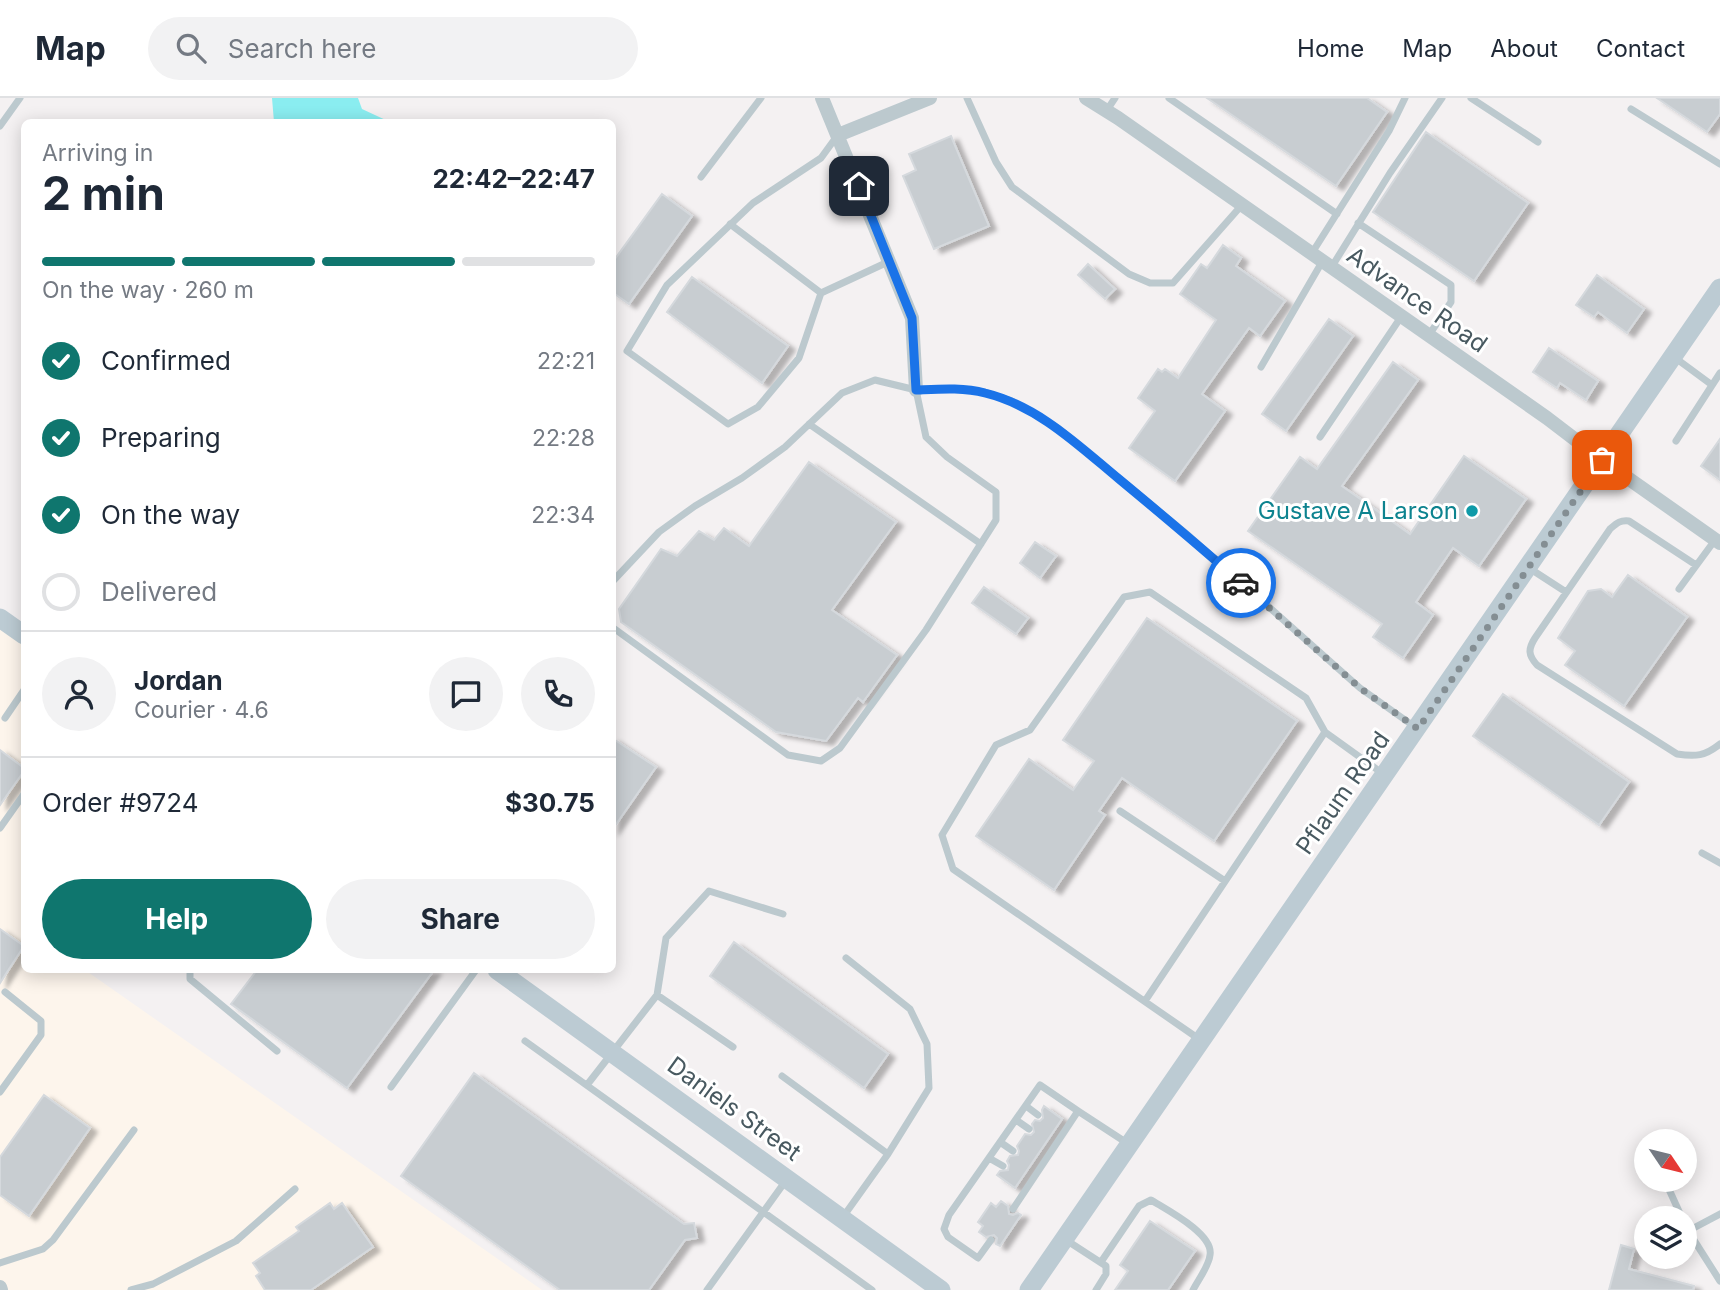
<!DOCTYPE html>
<html lang="en">
<head>
<meta charset="utf-8">
<style>
	body { margin:0; font-family:Inter,sans-serif; background:#f2f2f3; color:#1f2937; height:100vh; display:flex; flex-direction:column; font-size:26px; white-space:nowrap }
	* { box-sizing:border-box; margin:0 }
	p { font-size:23px; color:#747a83 }
	.icon { flex:none; width:38px; height:38px; fill:none; stroke:currentColor; stroke-width:2; stroke-linecap:round; stroke-linejoin:round }
	.map { position:relative; flex:1; overflow:hidden }
	.details { position:absolute; left:21px; top:21px; width:595px; height:854px; display:flex; flex-direction:column; background:#fff; border-radius:10px; box-shadow:0 4px 18px #0003 }
	.details>* { flex:none }
	.needle { width:46px; rotate:125deg }
	.buttons { position:absolute; left:1634px; top:1031px; display:grid; gap:14px }
	.buttons a { display:grid; place-items:center; width:63px; height:63px; border-radius:50%; background:#fff; box-shadow:0 4px 18px #0003; font-size:35px }
	.pin { position:absolute; display:grid; place-items:center; width:60px; height:60px; color:#fff; margin:-30px; border-radius:14px; box-shadow:0 4px 10px #0006 }
	.courier { position:absolute; display:grid; place-items:center; width:70px; height:70px; margin:-35px; border:5px solid #1a73e8; border-radius:50%; background:#fff; color:#222; box-shadow:0 2px 9px #0007 }
	.head em { font-style:normal; font-weight:700 }
	.head div { display:flex; flex-direction:column-reverse }
	.head { display:flex; align-items:center; justify-content:space-between; height:119px; padding:0 21px }
	h1 { font-size:46px; font-weight:700; line-height:52px }
	.bar { display:grid; grid-template-columns:repeat(4,1fr); gap:10px 7px; align-content:center; height:84px; padding:0 21px }
	.bar i { height:9px; border-radius:5px; background:#e0e1e3 }
	.bar .active { background:#0f766e }
	.bar p { grid-column:span 4 }
	.line { display:flex; align-items:center; gap:18px; padding:0 21px; border-top:2px solid #e0e1e3 }
	.line div { flex:1 }
	.round { display:grid; place-items:center; flex:none; width:74px; height:74px; border-radius:37px; background:#f2f2f3 }
	ol { padding:0 21px; list-style:none }
	li { display:flex; align-items:center; gap:21px; height:77px }
	li p { margin-inline-start:auto }
	li .icon { padding:7px; border-radius:50%; background:#0f766e; color:#fff; stroke-width:4 }
	li:last-child { color:#747a83 }
	li i { width:38px; height:38px; border:4px solid #e0e1e3; border-radius:50% }
	.primary-button { display:flex; gap:14px; margin-top:auto; padding:14px 21px }
	.primary-button a { flex:1; height:80px; border-radius:42px; background:#0f766e; color:#fff; font-size:28px; font-weight:700; line-height:80px; text-align:center }
	.primary-button a+a { background:#f2f2f3; color:#1f2937 }
	header { display:flex; align-items:center; gap:42px; box-sizing:border-box; height:98px; padding:0 35px; background:#fff; border-bottom:2px solid #e0e1e3 }
	header strong { font-size:33px }
	nav { display:flex; gap:38px; margin-inline-start:auto; font-size:24px }
	.search { width:490px; height:63px; background:#f2f2f3; display:flex; align-items:center; gap:18px; box-sizing:border-box; padding:0 24px; border-radius:38px; color:#747a83; font-size:26px }
	.map>svg:first-child { display:block }
	.commercial { fill:#fdf5ec }
	.water { fill:#8aedf0 }
	.building { fill:#c8cdd1; stroke:#d5d9dd; stroke-width:2; filter:url(#shadow) }
	.lines { fill:none; stroke-linecap:round; stroke-linejoin:round }
	.lane { stroke:#bcc9ce; stroke-width:7 }
	.street { stroke:#bcc9ce; stroke-width:14 }
	.secondary { stroke:#bccbd3; stroke-width:19 }
	.done { stroke:#848e93; stroke-width:7; stroke-dasharray:0 12.6 }
	.route { stroke:#1a73e8; stroke-width:9 }
	.culture-dot { fill:#0f9aa8; stroke:#fff; stroke-width:2.5 }
	.labels { text-anchor:middle; stroke-width:6; stroke-linejoin:round; paint-order:stroke }
	.street-label { font-size:24px; fill:#485960; stroke:#fff }
	.culture-label { font-size:24px; fill:#0d838f; stroke:#fff; text-anchor:end }
</style>
</head>
<body>
<header>
<strong>Map</strong>
<div class="search"><svg class="icon" aria-label="search" viewBox="0 0 24 24"><circle cx="10" cy="10" r="6"/><path d="M15 15l6 6"/></svg>Search here</div>
<nav><a>Home</a><a>Map</a><a>About</a><a>Contact</a></nav>
</header>
<div class="map">
<svg width="1720" height="1192" viewBox="0 0 1720 1192">
	<defs>
		<filter id="shadow"><feDropShadow dx="7" dy="4" stdDeviation="2" flood-color="#0004"/></filter>
	</defs>
	<rect width="100%" height="100%" fill="#f4f1f2"/>
	<path class="commercial" d="M0 520 24 537V872H85L542 1192H0Z"/>
	<path class="water" d="M272 0H358L362 11 390 24H274Z"/>
	<path class="building" d="M1207 0H1367L1387 14 1336 88Z
		M1657 0H1720V16L1707 34Z
		M1426 34 1528 105 1474 183 1373 114Z
		M951 38 989 128 934 151 903 78 916 72 909 56Z
		M662 96 692 118 629 206 612 194V165Z
		M1223 147 1241 160 1236 168 1285 203 1260 238 1249 230 1202 296 1225 313 1175 383 1129 350 1155 313 1138 300 1158 271 1162 274 1165 271 1178 280 1216 222 1180 196 1201 166 1207 170Z
		M1088 166 1115 191 1105 201 1078 177Z
		M1597 177 1644 211 1627 235 1598 214 1594 219 1576 207Z
		M692 179 788 248 762 285 667 214Z
		M1329 221 1353 238 1286 333 1262 316Z
		M1549 250 1598 283 1586 302 1560 285 1557 290 1533 274Z
		M1393 264 1418 282 1342 388 1410 436 1464 358 1526 401 1479 468 1453 450 1416 504 1433 517 1403 560 1373 539 1382 526 1248 433 1300 359 1317 371Z
		M1720 341V382L1701 368Z
		M809 364 896 424 832 512 897 557 863 604 858 600 826 643 776 634 621 524 619 511 661 451 677 458 699 433 714 442 724 430 749 448Z
		M1035 444 1056 458 1040 480 1020 465Z
		M1628 477 1687 519 1624 608 1565 567 1575 553 1558 540 1588 493 1601 491 1612 499Z
		M984 489 1028 520 1016 536 972 505Z
		M1147 520 1297 623 1214 743 1122 680 1099 713 1105 717 1054 792 976 738 1029 661 1073 692 1094 663 1063 642Z
		M1503 596 1629 684 1599 727 1473 638Z
		M612 640 656 669 612 732Z
		M0 652 24 670V673L0 707Z
		M0 831 24 848 0 885Z
		M734 844 888 956 864 990 710 878Z
		M257 872H434L347 990 231 906Z
		M474 975 684 1126 694 1125 697 1140 685 1142 649 1192H560L401 1078Z
		M44 997 90 1030 29 1118 0 1097V1059Z
		M1044 1008 1062 1021 1015 1090 997 1077 1000 1073 1008 1072 1009 1067 1007 1063 1010 1058 1018 1057 1019 1053 1017 1048 1025 1036 1031 1037 1034 1034 1032 1026 1035 1022 1040 1023 1043 1020 1042 1012Z
		M1001 1103 1008 1108 1009 1116 1013 1117 1018 1115 1021 1117 1000 1148 996 1146 997 1140 994 1137 986 1139 979 1134 983 1128 978 1124 991 1105 996 1109Z
		M330 1105 334 1111 342 1105 373 1149 311 1192H265L256 1178 260 1175 253 1165 299 1133 296 1129Z
		M1150 1123 1195 1153 1168 1192H1115L1128 1173 1120 1167Z
		M1621 1147 1634 1151 1629 1171 1694 1188 1693 1192H1609Z"/>
	<g class="lines">
		<path class="lane" d="M967 0 996 64 1012 89 1129 176 1150 185H1173L1241 108
			M1169 0 1337 116
			M1471 0 1538 44
			M1631 11 1720 66
			M1107 12 1115 0
			M0 28 20 0
			M837 38 821 60 753 105 667 187 627 253 728 326 758 309 799 260 821 195 890 163
			M701 79 761 0
			M1358 125 1451 187V204L1429 237
			M730 126 821 195
			M1312 155 1389 33 1405 0
			M1331 170 1390 75 1442 0
			M1674 259 1712 287
			M1261 269 1322 164
			M809 326 981 446
			M1320 339 1401 219
			M1676 343 1720 275
			M1696 467 1629 423C1620 422 1617 425 1610 431L1535 540C1528 551 1528 557 1537 567L1677 656C1696 659 1705 658 1720 646
			M1529 470 1566 494
			M612 484 659 434 695 408 742 380 785 349 842 295 875 282 916 292 958 291 984 294 1012 303 1058 330 1189 438 1360 590 1415 629
			M1679 491 1715 442
			M612 529 788 657 821 663 840 650 926 532 996 422V394L947 359 926 339 916 292
			M5 620 24 592
			M1120 713 1225 783
			M0 730 24 696
			M1702 755 1720 765
			M190 872V881L277 953
			M657 897 733 949
			M1145 903 1325 634
			M1199 941 953 771 942 737 996 647 1030 632 1124 499 1150 494 1306 600 1325 634 1382 675
			M525 943 872 1192
			M782 978 888 1056
			M587 987 657 897 666 840 709 793 783 816
			M391 989 476 872
			M0 994 41 937V923L5 894
			M1026 1008 1038 1017
			M1078 1013 1127 1045
			M1016 1022 1029 1031
			M1000 1044 1013 1053
			M989 1060 1003 1068
			M1667 1087 1682 1120
			M843 1119 888 1056 929 990 927 946 910 911 846 860
			M1685 1128 1720 1183
			M1688 1133 1720 1116
			M991 1142 978 1160 948 1139 944 1131 949 1117 1040 987 1078 1013 1013 1111
			M1066 1142 1106 1168V1176L1096 1192
			M1101 1164 1139 1108 1151 1102C1167 1112 1214 1136 1210 1157 1209 1168 1198 1182 1193 1192
			M0 1165 43 1151 53 1142 134 1032
			M131 1192 153 1186 236 1143 295 1091
			M707 1192 787 1081"/>
		<path class="street" d="M822 0 912 220 916 292
			M1086 0 1118 20 1547 320 1602 362 1720 445
			M838 37 930 0
			M0 1189 1 1192"/>
		<path class="secondary" d="M0 520 24 537
			M497 872 941 1192
			M1029 1192 1720 190"/>
	</g>
	<g class="lines">
		<path class="done" d="M1241 485 1360 590 1418 631 1602 362"/>
		<path class="route" d="M859 88 912 220 916 292C939 291 963 289 985 295 1038 308 1078 347 1119 381 1160 415 1201 449 1241 485"/>
	</g>
	<circle class="culture-dot" cx="1472" cy="413" r="7"/>
	<g class="labels">
		<g class="street-label">
			<text transform="translate(1417 202) rotate(35)" y="8">Advance Road</text>
			<text transform="translate(1343 695) rotate(-55)" y="8">Pflaum Road</text>
			<text transform="translate(734 1011) rotate(36)" y="8">Daniels Street</text>
		</g>
		<g class="culture-label">
			<text x="1458" y="421">Gustave A Larson</text>
		</g>
	</g>
</svg>
<div class="buttons">
<a><svg class="needle" viewBox="-14 -14 28 28"><path d="M0-13l5 13h-10z" fill="#e53935"/><path d="M0 13l5-13h-10z" fill="#747a83"/></svg></a>
<a><svg class="icon" aria-label="layers" viewBox="0 0 24 24"><path d="M12 4l9 5-9 5-9-5zM3 14l9 5 9-5"/></svg></a>
</div>
<div class="pin" style="left:1602px;top:362px;background:#ea580c"><svg class="icon" aria-label="bag" viewBox="0 0 24 24"><path d="M5 8h14l-1 12H6zM9 8a3 3 0 0 1 6 0"/></svg></div>
<div class="pin" style="left:859px;top:88px;background:#1f2937"><svg class="icon" aria-label="home" viewBox="0 0 24 24"><path d="M3 11l9-7 9 7M6 9v11h12V9"/></svg></div>
<div class="courier" style="left:1241px;top:485px"><svg class="icon" aria-label="car" viewBox="0 0 24 24"><path d="M5 17H2v-5l4-1 3-4h7l3 4 3 1v5h-3M9 17h6M6 11h13"/><circle cx="7" cy="17" r="2"/><circle cx="17" cy="17" r="2"/></svg></div>
<section class="details">
<div class="head"><div><h1>2 min</h1><p>Arriving in</p></div><em>22:42–22:47</em></div>
<div class="bar"><i class="active"></i><i class="active"></i><i class="active"></i><i></i><p>On the way · 260 m</p></div>
<ol>
<li><svg class="icon" aria-label="check" viewBox="0 0 24 24"><path d="M5 12l5 5 9-10"/></svg>Confirmed<p>22:21</p></li>
<li><svg class="icon" aria-label="check" viewBox="0 0 24 24"><path d="M5 12l5 5 9-10"/></svg>Preparing<p>22:28</p></li>
<li><svg class="icon" aria-label="check" viewBox="0 0 24 24"><path d="M5 12l5 5 9-10"/></svg>On the way<p>22:34</p></li>
<li><i></i>Delivered</li>
</ol>
<div class="line" style="height:126px"><a class="round"><svg class="icon" aria-label="person" viewBox="0 0 24 24"><circle cx="12" cy="8" r="4"/><path d="M4 21q1-7 8-7t8 7"/></svg></a><div><b>Jordan</b><p>Courier · 4.6</p></div><a class="round"><svg class="icon" aria-label="chat" viewBox="0 0 24 24"><path d="M4 5h16v11H9l-5 4z"/></svg></a><a class="round"><svg class="icon" aria-label="phone" viewBox="0 0 24 24"><path d="M5 4h4l2 5-3 2q2 4 5 5l2-3 5 2v4C11 20 4 13 5 4z"/></svg></a></div>
<div class="line" style="height:91px"><div>Order #9724</div><b>$30.75</b></div>
<div class="primary-button"><a>Help</a><a>Share</a></div>
</section>
</div>
</body>
</html>
